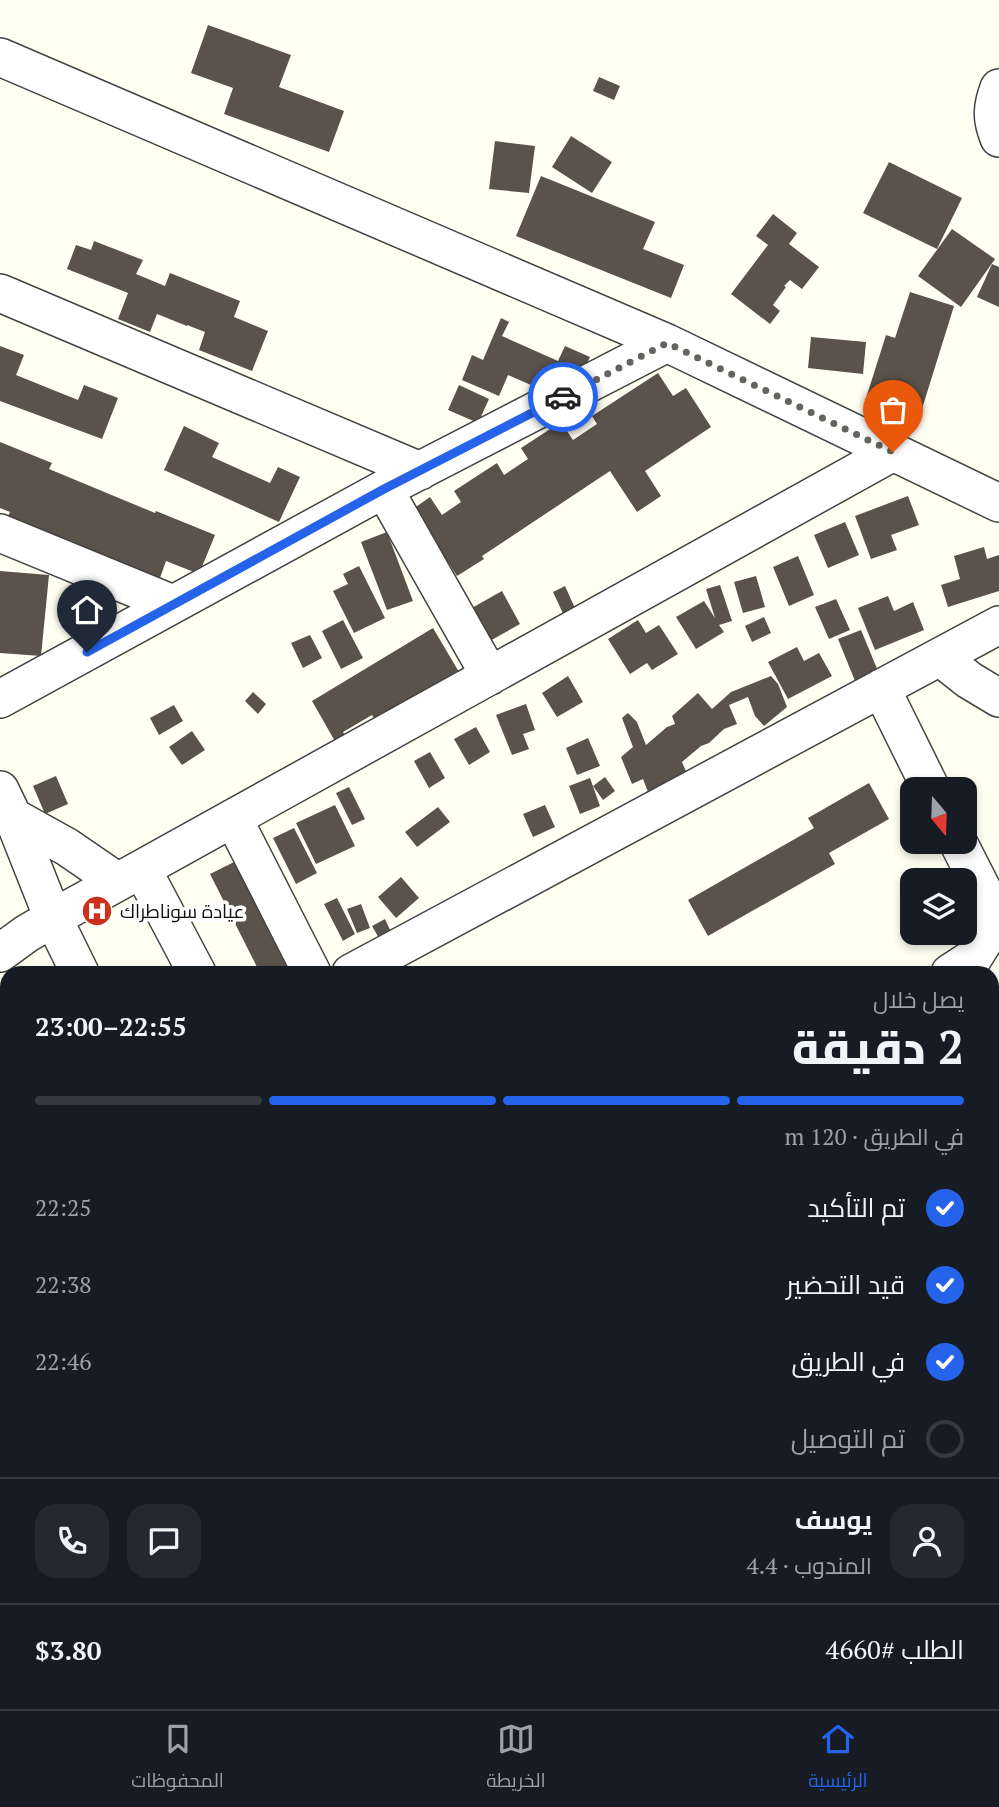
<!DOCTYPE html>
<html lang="ar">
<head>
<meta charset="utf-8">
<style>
	body { margin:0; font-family:"PT Serif",Cairo,serif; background:#242831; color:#f1f3f6; direction:rtl; height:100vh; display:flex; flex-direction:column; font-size:26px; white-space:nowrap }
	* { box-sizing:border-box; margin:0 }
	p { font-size:23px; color:#9ea1a6 }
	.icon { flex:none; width:38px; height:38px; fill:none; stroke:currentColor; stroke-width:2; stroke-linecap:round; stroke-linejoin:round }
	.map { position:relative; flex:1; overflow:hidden; direction:ltr }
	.panel { position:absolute; left:0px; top:966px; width:999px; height:744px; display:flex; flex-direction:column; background:#171b24; border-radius:21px 21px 0 0; box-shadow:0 4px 10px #0003; direction:rtl }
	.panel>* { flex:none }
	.needle { width:46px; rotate:161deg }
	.buttons { position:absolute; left:900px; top:777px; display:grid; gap:14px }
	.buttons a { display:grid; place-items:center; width:77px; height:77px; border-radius:14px; background:#171b24; box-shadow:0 4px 10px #0003; font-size:35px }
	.pin { position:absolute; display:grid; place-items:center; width:60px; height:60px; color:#fff; margin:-72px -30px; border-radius:50% 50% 50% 0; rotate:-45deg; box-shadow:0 0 7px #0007 }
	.pin .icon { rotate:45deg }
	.courier { position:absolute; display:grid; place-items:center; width:70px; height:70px; margin:-35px; border:5px solid #2563eb; border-radius:50%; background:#fff; color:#222; box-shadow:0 2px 9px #0007 }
	.head em { font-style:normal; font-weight:800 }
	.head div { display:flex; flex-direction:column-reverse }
	.head { display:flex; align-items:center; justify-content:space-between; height:119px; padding:0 35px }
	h1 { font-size:46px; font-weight:800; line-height:52px }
	.bar { display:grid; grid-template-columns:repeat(4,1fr); gap:10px 7px; align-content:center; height:84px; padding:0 35px }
	.bar i { height:9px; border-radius:5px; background:#363941 }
	.bar .on { background:#2563eb }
	.bar p { grid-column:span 4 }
	.line { display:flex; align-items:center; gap:18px; padding:0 35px; border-top:2px solid #363941 }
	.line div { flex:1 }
	.round { display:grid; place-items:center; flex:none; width:74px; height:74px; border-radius:21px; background:#242831 }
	ol { padding:0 35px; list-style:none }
	li { display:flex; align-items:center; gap:21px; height:77px }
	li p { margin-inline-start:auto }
	li .icon { padding:7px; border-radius:50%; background:#2563eb; color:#fff; stroke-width:4 }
	li:last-child { color:#9ea1a6 }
	li i { width:38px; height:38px; border:4px solid #363941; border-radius:50% }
	.dock { display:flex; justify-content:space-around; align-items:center; height:98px; border-top:2px solid #363941; background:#171b24; font-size:19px; color:#9ea1a6 }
	.dock a { display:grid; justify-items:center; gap:4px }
	.dock .on { color:#2563eb }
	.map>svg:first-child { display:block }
	.building { fill:#5a534b }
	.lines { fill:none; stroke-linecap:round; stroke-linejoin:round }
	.minor-casing { stroke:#434343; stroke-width:40 }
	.major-casing { stroke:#212121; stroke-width:42 }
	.minor { stroke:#fff; stroke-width:37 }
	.major { stroke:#fff462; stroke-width:38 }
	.done { stroke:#64645f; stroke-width:7; stroke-dasharray:0 12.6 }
	.route { stroke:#2563eb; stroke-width:9 }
	.labels { text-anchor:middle; stroke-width:7; stroke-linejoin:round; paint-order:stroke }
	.poi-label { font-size:19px; fill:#101010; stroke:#fff; text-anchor:start }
</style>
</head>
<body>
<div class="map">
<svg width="999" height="1709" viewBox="0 0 999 1709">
	<rect width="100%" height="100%" fill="#fffff2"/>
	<path class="building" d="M208 25 291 55 279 87 344 111 329 152 224 114 233 88 191 73Z
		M599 77 620 86 614 100 593 91Z
		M571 136 612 162 592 193 552 167Z
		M495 141 535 146 529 193 489 189Z
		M889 162 962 198 937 249 863 213Z
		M541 176 655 222 643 249 684 265 671 298 516 236Z
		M773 214 797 233 789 244 819 267 802 289 790 280 784 286 786 287 773 305 780 311 770 324 731 294 768 245 756 236Z
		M952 229 995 259 961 307 918 276Z
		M94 241 143 260 136 274 165 286 170 273 240 301 234 317 268 331 252 371 199 350 205 332 187 325V326L157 314 150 332 118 319 128 293 67 269 76 245 91 250Z
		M992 264 999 267V307L977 297Z
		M910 292 954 306 921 412 867 395 886 335 895 338Z
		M501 318 509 322 502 336 558 361 565 346 590 357 570 402 508 375 499 396 462 380 472 355 483 360Z
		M811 337 866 342 863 374 808 368Z
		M0 346 24 355 16 375 78 400 84 385 118 398 102 439 0 401Z
		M658 373 673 396 686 388 711 427 645 471 661 496 637 512 610 471 482 556 484 559 457 576 413 509 430 497 442 515 461 502 454 491 497 463 504 475 528 459 521 448 561 422 573 440 597 424 592 416Z
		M459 385 489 399 478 423 448 410Z
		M184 426 219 443 212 457 270 483 278 467 300 477 279 522 164 470Z
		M0 442 52 463 49 469 155 513 156 511 215 535 199 574 166 561 160 578 8 516 10 512 0 508Z
		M908 496 919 525 891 535 897 550 871 559 855 516Z
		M845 522 859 555 828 568 814 535Z
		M387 532 413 601 387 610 361 542Z
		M984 547 987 559 999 555V591L948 607 941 585 960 579 954 556Z
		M798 556 814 595 789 606 773 567Z
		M359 566 385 618 354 633 333 591 348 584 343 574Z
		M0 571 49 575 41 656 0 653Z
		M756 576 765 607 743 613 734 582Z
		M720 585 732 621 719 625 724 632 696 649 676 617 704 601 715 618 706 589Z
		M565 586 579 617 567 622 553 592Z
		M502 591 520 624 488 642 470 609Z
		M888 596 894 611 913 602 924 630 875 650 858 608Z
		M836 599 850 630 829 639 815 607Z
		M764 617 771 633 752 642 745 626Z
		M343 620 363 658 341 669 322 631Z
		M638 620 646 633 659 625 678 654 652 670 647 663 630 674 608 639Z
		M433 628 459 672 411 700 381 729 372 715 343 732 346 737 336 743 312 701Z
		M861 630 878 671 855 681 838 639Z
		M310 635 322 658 303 668 291 643Z
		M797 647 804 661 819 653 832 676 788 699 768 662Z
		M568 676 583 702 557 717 542 693Z
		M771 676 778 684 787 707 764 726 755 716 748 697 729 705 737 724 724 729 709 743 701 746 682 762 688 776 648 792 643 779 632 784 621 757 633 747 622 718 628 713 637 722 646 745 667 727 675 724 672 716 698 693 712 709 731 692Z
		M253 692 266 704 258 714 245 701Z
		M526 704 535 730 523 734 529 749 512 755 496 715Z
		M174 705 183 721 159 735 150 718Z
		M476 727 490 752 469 765 454 739Z
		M192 731 205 750 182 765 169 747Z
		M588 738 600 766 577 775 566 748Z
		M430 752 445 778 429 788 414 761Z
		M56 776 68 804 45 814 33 786Z
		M605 777 615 791 603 800 593 786Z
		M590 778 600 806 580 814 569 786Z
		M869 783 889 819 829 853 835 864 708 936 688 900 814 828 808 818Z
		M349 787 365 819 352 825 336 793Z
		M335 805 355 846 316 864 296 823Z
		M545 805 555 827 533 837 523 814Z
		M438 807 450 822 417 847 405 832Z
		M294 828 317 873 296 884 273 838Z
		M234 862 289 971 284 973H260L210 874Z
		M401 877 419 898 396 918 378 897Z
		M337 898 355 934 343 941 324 904Z
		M361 904 370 928 357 933 347 909Z
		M385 919 392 934 380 940 372 926Z
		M999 1029V1077L992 1080V1033Z
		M7 1148V1208L0 1212V1152Z
		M0 1360 7 1371V1533L3 1527 0 1530Z
		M999 1543V1709H998L992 1699V1546Z
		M360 1703H400L403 1709H348Z
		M717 1703H733L737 1709H707Z
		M830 1703H891L895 1709H833Z"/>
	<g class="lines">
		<g class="minor-casing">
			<path id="minor" d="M0 57 667 343 999 503
				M999 88C992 107 991 118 999 138
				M0 293 420 471
				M384 489 490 676
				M0 533 173 604
				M940 657 969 680 999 698
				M881 688 931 789
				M0 699 384 489 667 343
				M0 790 13 817 53 918 80 973
				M13 817 67 847 118 882
				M233 818 312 973
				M142 869 197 973
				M0 953 26 934 53 918 893 452
				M351 973 999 625
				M950 973 973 958 985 939 990 917 985 895 958 842
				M992 1128 999 1125"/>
		</g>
		<g class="major-casing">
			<path id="major" d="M992 1229 999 1225
				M992 1282 999 1279
				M113 1709 126 1703
				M226 1709 237 1703"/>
		</g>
		<use href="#minor" class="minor"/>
		<use href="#major" class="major"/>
	</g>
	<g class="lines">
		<path class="done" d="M563 397 667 343 893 452"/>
		<path class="route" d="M87 652 384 489 563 397"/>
	</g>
	<defs>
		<g id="hospital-disc" transform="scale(1.575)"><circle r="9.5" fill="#ce311a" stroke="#fff"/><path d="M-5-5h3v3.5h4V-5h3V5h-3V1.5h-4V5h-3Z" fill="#fff"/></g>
	</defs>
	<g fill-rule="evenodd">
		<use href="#hospital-disc" x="97" y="911"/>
	</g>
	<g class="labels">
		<g class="poi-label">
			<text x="120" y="918">عيادة سوناطراك</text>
		</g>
	</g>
</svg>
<div class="buttons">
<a><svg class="needle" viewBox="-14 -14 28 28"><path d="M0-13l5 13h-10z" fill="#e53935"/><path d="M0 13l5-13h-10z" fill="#9ea1a6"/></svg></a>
<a><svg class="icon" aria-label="layers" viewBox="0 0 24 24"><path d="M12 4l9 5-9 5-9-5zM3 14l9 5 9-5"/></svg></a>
</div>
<div class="pin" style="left:893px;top:452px;background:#ea580c"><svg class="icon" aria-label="bag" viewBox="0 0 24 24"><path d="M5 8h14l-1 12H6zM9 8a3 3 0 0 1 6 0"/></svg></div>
<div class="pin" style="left:87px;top:652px;background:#1f2937"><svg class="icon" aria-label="home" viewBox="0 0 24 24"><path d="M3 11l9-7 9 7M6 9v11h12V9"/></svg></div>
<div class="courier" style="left:563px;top:397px"><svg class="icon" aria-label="car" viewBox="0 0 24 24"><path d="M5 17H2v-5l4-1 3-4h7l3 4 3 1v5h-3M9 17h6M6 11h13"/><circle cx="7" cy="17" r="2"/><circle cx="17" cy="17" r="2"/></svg></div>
<section class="panel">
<div class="head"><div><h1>2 دقيقة</h1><p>يصل خلال</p></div><em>22:55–23:00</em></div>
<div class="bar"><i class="on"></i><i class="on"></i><i class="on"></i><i></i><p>في الطريق · 120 m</p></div>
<ol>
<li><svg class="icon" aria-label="check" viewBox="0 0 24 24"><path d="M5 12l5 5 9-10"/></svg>تم التأكيد<p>22:25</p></li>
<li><svg class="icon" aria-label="check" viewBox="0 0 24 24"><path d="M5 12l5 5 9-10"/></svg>قيد التحضير<p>22:38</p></li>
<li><svg class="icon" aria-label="check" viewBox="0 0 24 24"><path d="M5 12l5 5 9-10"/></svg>في الطريق<p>22:46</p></li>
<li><i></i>تم التوصيل</li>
</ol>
<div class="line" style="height:126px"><a class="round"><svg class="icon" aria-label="person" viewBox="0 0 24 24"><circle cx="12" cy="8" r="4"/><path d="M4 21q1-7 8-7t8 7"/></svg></a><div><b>يوسف</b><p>المندوب · 4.4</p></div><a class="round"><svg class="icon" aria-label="chat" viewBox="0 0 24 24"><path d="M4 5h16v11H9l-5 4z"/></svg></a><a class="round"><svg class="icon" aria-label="phone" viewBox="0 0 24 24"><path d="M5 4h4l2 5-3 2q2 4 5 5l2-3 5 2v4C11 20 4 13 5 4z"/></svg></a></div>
<div class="line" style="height:91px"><div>الطلب #4660</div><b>$3.80</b></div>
</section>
</div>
<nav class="dock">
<a class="on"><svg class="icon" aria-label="home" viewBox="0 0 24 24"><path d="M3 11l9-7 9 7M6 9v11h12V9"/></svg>الرئيسية</a>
<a><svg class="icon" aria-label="map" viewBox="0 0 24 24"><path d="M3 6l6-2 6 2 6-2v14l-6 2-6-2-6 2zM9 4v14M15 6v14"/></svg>الخريطة</a>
<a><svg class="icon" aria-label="saved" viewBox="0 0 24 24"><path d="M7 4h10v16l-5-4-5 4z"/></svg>المحفوظات</a>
</nav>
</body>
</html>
